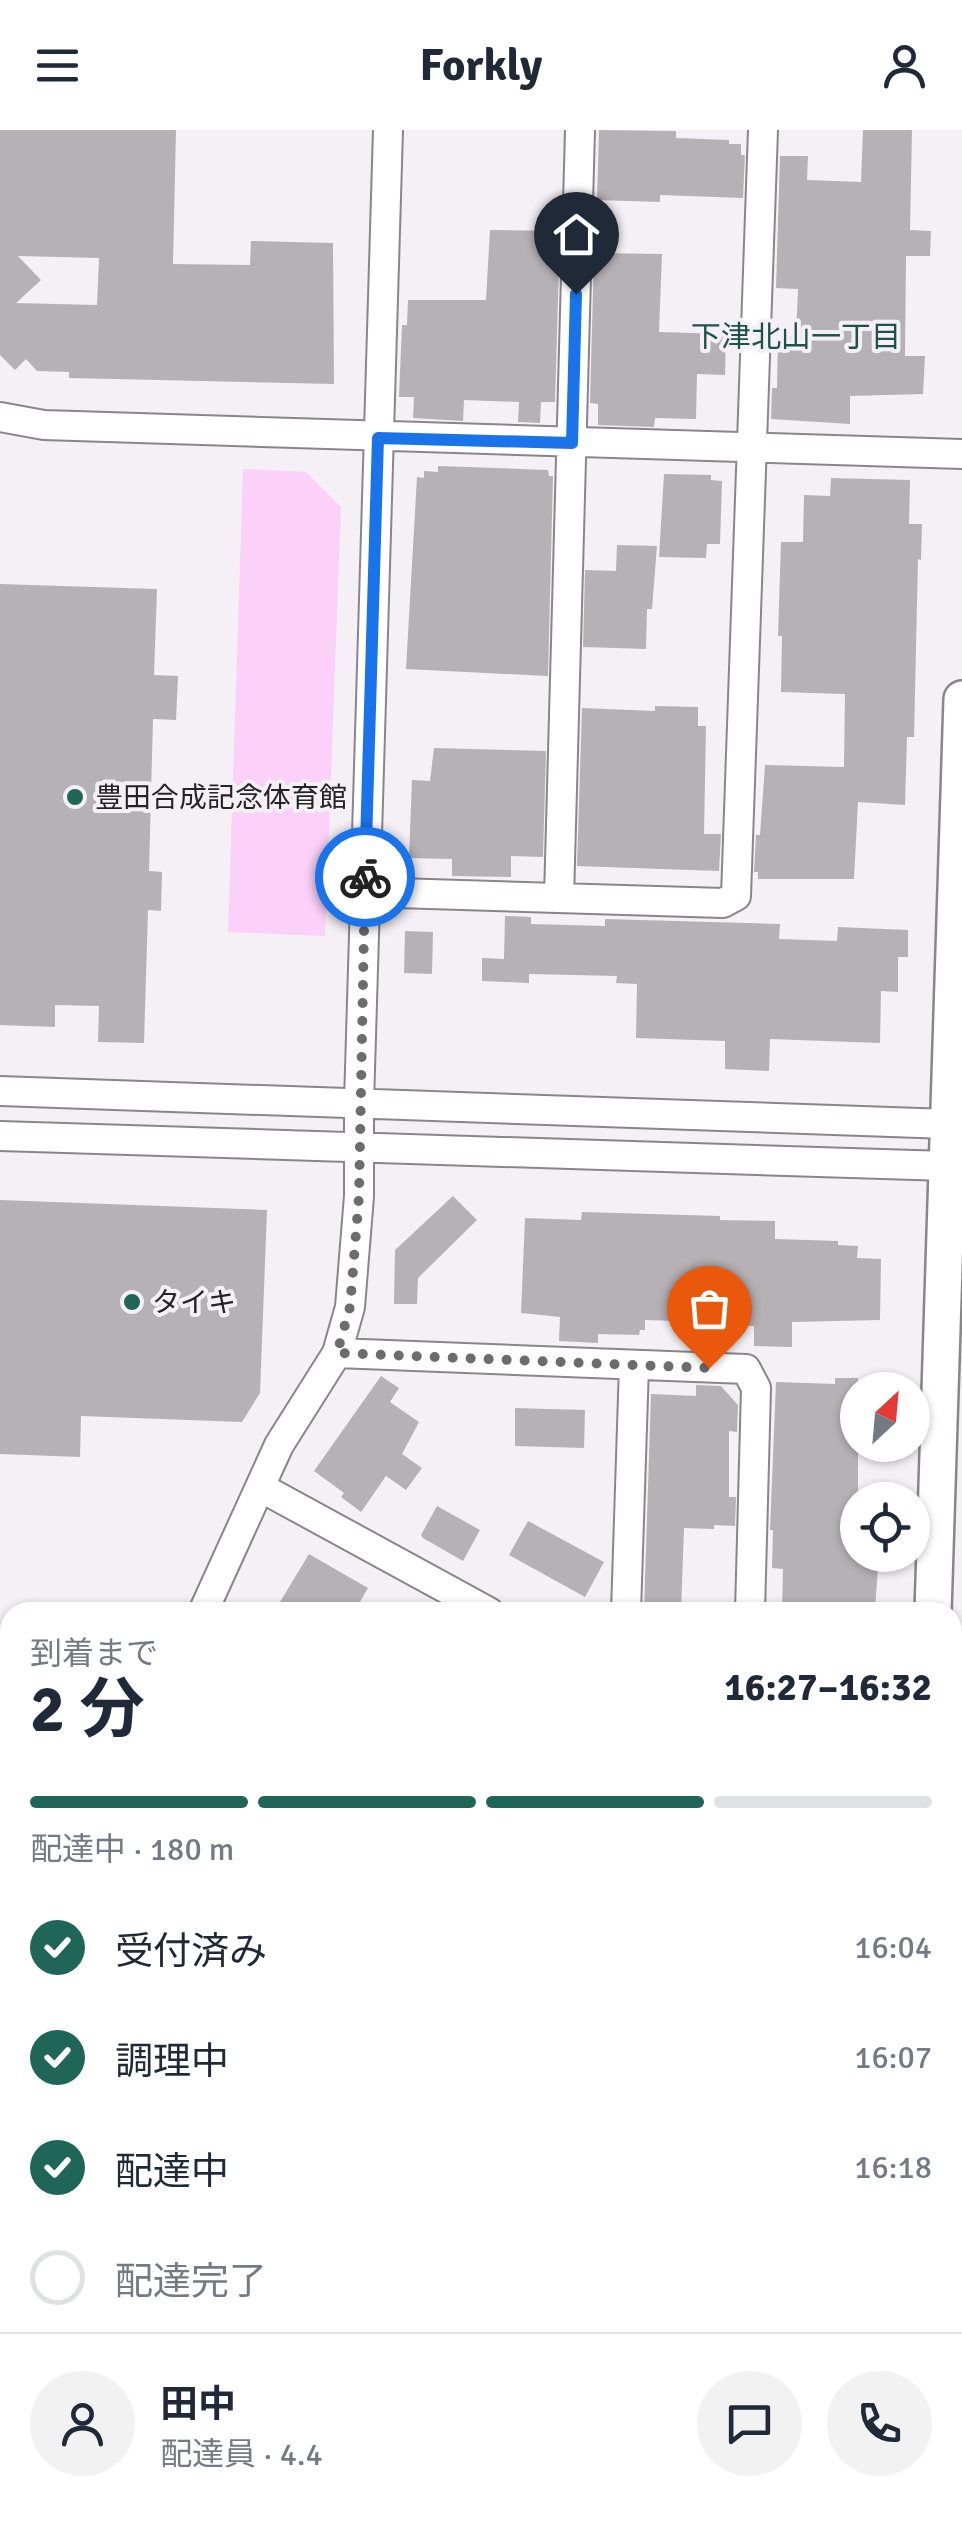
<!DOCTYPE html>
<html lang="ja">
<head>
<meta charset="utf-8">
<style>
	body { margin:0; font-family:Signika,"Noto Sans JP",sans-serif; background:#f2f2f3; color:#1f2937; height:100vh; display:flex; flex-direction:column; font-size:38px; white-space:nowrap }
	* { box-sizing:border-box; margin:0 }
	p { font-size:32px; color:#747a83 }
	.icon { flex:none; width:55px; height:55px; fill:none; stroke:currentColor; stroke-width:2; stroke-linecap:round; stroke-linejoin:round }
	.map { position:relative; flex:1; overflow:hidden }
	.panel { position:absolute; left:0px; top:1472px; width:962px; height:932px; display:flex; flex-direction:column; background:#fff; border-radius:30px 30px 0 0; box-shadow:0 2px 8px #0004 }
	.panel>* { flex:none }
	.needle { width:65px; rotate:26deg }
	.tools { position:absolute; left:840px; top:1242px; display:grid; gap:20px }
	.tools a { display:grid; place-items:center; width:90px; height:90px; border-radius:50%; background:#fff; box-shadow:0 2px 8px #0004; font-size:50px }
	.pin { position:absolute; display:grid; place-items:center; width:85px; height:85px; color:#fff; margin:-102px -42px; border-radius:50% 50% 50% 0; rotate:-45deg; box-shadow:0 0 10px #0007 }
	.pin .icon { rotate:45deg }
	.courier { position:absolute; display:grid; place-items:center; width:100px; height:100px; margin:-50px; border:8px solid #1a73e8; border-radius:50%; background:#fff; color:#222; box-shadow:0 2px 12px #0007 }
	.headline em { font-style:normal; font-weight:700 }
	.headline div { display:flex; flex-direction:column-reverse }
	.headline { display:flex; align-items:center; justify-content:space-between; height:170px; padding:0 30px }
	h1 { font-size:65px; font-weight:700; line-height:75px }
	.bar { display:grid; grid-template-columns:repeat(4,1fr); gap:15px 10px; align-content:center; height:120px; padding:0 30px }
	.bar i { height:12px; border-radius:8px; background:#e0e1e3 }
	.bar .selected { background:#1f6558 }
	.bar p { grid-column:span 4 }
	.line { display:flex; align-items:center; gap:25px; padding:0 30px; border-top:2px solid #e0e1e3 }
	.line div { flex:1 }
	.round { display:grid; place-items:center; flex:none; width:105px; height:105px; border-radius:52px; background:#f2f2f3 }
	ol { padding:0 30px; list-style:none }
	li { display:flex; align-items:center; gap:30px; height:110px }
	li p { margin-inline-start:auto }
	li .icon { padding:10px; border-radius:50%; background:#1f6558; color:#fff; stroke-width:4 }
	li:last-child { color:#747a83 }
	li i { width:55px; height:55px; border:5px solid #e0e1e3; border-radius:50% }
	header { display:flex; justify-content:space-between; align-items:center; height:130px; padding:0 30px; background:#fff; font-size:45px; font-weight:700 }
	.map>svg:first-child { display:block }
	.green { fill:#fbd1f9 }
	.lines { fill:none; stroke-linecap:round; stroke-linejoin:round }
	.stream { stroke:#c98fc7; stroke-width:9 }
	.building { fill:#b6b1b5; fill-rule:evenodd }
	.minor-casing { stroke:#8a858a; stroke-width:32 }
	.major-casing { stroke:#8a858a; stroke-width:40 }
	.minor { stroke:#fff; stroke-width:28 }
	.major { stroke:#fff; stroke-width:35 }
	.done { stroke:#6e6b6d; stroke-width:10; stroke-dasharray:0 18 }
	.route { stroke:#1a73e8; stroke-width:12 }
	.poi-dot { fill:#1f6558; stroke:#f5f0f5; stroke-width:4 }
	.labels { text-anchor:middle; stroke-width:8; stroke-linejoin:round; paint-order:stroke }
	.poi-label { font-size:28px; fill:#252324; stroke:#f5f0f5; text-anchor:start }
	.neighbourhood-label { font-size:30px; fill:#1c5348; stroke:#f5f0f5 }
</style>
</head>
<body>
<header><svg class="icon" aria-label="menu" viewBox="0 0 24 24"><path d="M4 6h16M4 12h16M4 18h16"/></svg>Forkly<svg class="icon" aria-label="person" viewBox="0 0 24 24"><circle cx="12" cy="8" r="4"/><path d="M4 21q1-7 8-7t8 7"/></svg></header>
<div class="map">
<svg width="962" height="2404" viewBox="0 0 962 2404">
	<rect width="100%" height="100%" fill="#f5f0f5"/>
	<path class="green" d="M243 339 306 342 341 377 325 806 228 802Z"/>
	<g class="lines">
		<path class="stream" d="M469 2395 717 2404
			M457 2398 458 2395
			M9 2404 10 2395
			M732 2404H737
			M766 2404V2395"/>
	</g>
	<path class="building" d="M0 0H176L173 134 250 135 251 111 333 113 334 254 69 248V242L37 241 26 229 15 240 0 225ZM18 126 99 128 97 175 16 173 41 150Z
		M599 0 676 1V8L729 10V14H741V25H745L743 68 660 65V72L597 70Z
		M863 0H912L910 100 931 101 930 126H906L905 226H925L923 264 850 266V294L771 289 772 258H777L778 208 796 205 798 159 776 158 780 26H808L807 50 861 52Z
		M490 100 560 101 555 272H541L540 293 518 292 519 272 464 270 463 291 413 288 414 267H399L402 195H407L408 170H486Z
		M594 123 662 124 659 202 726 204 725 245 697 244 696 289 655 288 654 297 598 295V274L590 273Z
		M438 336 548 340 549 346H553L548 546 406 539 417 347 424 348V341L438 342Z
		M664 344 711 345V350L722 351 720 414H707L706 428 659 427Z
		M831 348 910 350 909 394H922L921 430 918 429 914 607H907L905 675 858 672 854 749H758V742H754L756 705H760L765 635 844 637 845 564 781 562 782 506H778L781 412H803L804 365 830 366Z
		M617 415 657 416 652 479H647L646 519 583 517 585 440 616 441Z
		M0 454 157 459 154 545 178 546 176 590 153 589 149 741 162 742 161 781 148 780 144 913 98 912 99 876 55 875V897L0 895Z
		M655 576 698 577V596H706L704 704H721L719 741 577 736 582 578 655 581Z
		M434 618 546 621 543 727 511 726V747L452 746V729L409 728 412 650 430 651Z
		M505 786 531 787V794L605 796V789L780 794 779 809 837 811 838 797 908 800V827H898V862L881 861 880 913 770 909 769 941 725 939V911L636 908 637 854 616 853 617 846 529 844V853L482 851V828L504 829Z
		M405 801 433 802 432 844 404 843Z
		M453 1066 477 1090 418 1148 417 1174H394L395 1120Z
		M0 1070 267 1080 260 1263 242 1292 81 1286 80 1327 0 1324Z
		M582 1082 720 1086V1090L775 1091V1109L838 1111V1115L858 1116 857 1128 881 1129 880 1190 792 1192V1217L754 1216V1196H739V1193L645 1190V1200H640L639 1205 598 1204V1213L559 1211 560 1187 521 1183 525 1088 581 1090Z
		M381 1246 399 1258 390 1272 419 1292 402 1324 422 1338 406 1360 386 1346 361 1382 341 1367 344 1363 314 1341Z
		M835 1248H858V1425H879L875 1478 825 1476 824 1482H782L783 1439 772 1438 773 1400H770L776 1252 835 1254Z
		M696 1255 721 1256 738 1275 737 1302 729 1301V1367H736L735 1396 714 1395V1399L684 1398 681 1482 644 1481 651 1264 696 1266Z
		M515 1278 585 1280 584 1318 515 1316Z
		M437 1376 480 1400 463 1431 423 1408 421 1405Z
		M528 1391 604 1432 585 1467 509 1425Z
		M309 1424 368 1458 354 1482H274Z"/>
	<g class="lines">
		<g class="minor-casing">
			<path id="minor" d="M0 287 44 295 962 324
				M365 762 723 773 736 766 763 0
				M559 768 580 0
				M0 961 948 994 962 1003
				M0 1006 947 1036 962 1030
				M337 1223 746 1239 756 1258 750 1482
				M260 1357 489 1482
				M203 1482 279 1315 337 1223 350 1177 359 1066V973L388 0
				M626 1482 634 1235
				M952 2250H962
				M187 2395 398 2404
				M46 2404 47 2395"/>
		</g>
		<g class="major-casing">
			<path id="major" d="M933 1482 962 569
				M952 2208 962 1990
				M902 2404V2395
				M941 2404V2395"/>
		</g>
		<use href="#minor" class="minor"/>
		<use href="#major" class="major"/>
	</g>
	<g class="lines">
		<path class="done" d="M365 747 359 1066 350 1177 337 1223 709 1238"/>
		<path class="route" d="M365 747 378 308 572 313 576 164"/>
	</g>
	<g class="poi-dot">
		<circle cx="75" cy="667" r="10"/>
		<circle cx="132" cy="1172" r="10"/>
	</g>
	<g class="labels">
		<g class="poi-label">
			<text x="95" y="677">豊田合成記念体育館</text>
			<text x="152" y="1182">タイキ</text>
		</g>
		<g class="neighbourhood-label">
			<text x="796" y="217">下津北山一丁目</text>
		</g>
	</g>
</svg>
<div class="tools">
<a><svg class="needle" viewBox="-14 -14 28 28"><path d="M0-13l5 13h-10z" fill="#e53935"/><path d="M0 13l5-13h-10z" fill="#747a83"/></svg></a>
<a><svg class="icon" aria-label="locate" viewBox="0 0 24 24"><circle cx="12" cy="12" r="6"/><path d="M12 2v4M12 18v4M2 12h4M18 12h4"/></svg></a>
</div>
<div class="pin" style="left:709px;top:1238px;background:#ea580c"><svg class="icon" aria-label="bag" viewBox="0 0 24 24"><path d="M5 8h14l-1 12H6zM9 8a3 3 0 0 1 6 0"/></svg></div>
<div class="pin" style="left:576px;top:164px;background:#1f2937"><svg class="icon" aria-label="home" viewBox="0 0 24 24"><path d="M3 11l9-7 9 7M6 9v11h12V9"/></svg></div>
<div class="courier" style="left:365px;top:747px"><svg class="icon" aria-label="bike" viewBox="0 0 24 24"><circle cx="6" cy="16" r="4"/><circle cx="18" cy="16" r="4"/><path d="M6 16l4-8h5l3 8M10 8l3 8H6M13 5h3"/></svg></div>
<section class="panel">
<div class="headline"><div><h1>2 分</h1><p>到着まで</p></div><em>16:27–16:32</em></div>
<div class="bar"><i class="selected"></i><i class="selected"></i><i class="selected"></i><i></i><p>配達中 · 180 m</p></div>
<ol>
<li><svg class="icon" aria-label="check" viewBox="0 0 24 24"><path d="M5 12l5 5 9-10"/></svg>受付済み<p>16:04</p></li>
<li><svg class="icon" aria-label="check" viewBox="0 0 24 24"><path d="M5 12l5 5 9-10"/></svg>調理中<p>16:07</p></li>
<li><svg class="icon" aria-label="check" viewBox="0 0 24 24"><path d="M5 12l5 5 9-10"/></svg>配達中<p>16:18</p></li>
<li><i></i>配達完了</li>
</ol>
<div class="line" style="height:180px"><a class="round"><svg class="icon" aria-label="person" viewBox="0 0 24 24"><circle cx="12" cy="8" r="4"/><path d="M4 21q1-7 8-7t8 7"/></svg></a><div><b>田中</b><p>配達員 · 4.4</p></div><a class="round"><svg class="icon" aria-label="chat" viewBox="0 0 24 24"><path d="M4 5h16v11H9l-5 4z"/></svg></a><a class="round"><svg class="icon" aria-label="phone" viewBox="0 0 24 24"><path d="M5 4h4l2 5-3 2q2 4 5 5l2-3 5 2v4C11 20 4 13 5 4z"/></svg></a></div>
</section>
</div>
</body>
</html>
